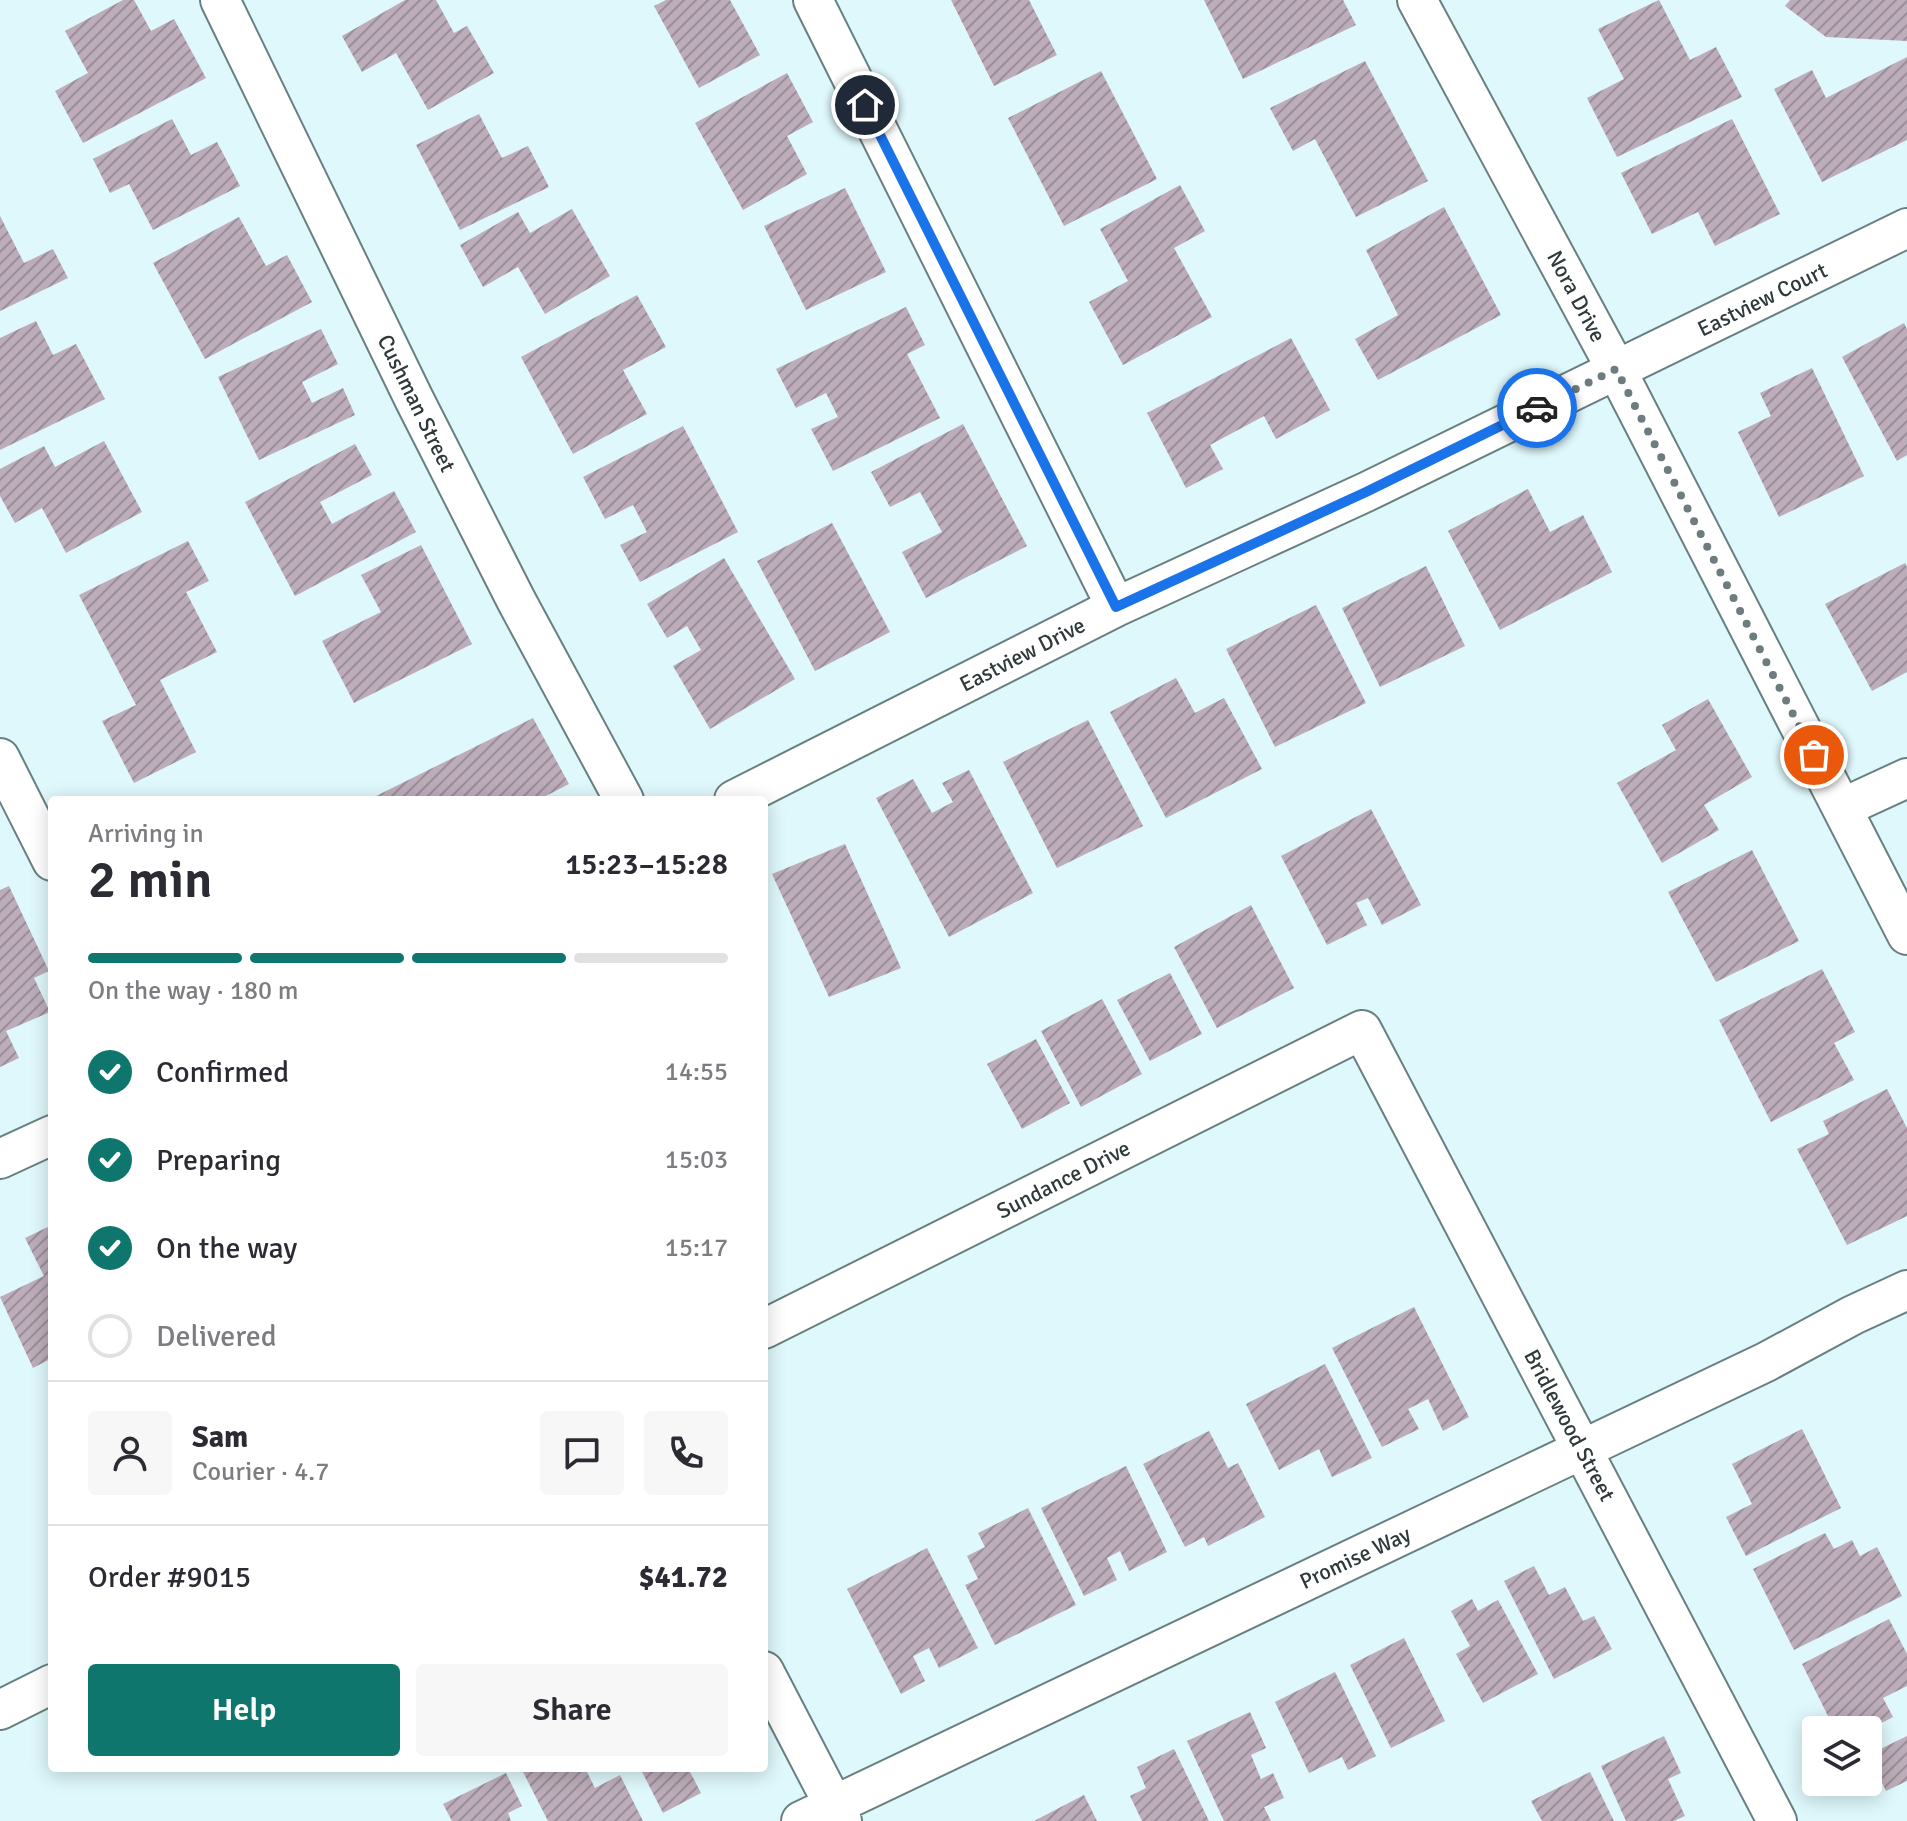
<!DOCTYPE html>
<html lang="en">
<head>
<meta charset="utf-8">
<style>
	body { margin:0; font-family:Signika,sans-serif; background:#f7f7f7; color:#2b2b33; height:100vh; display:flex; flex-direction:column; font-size:30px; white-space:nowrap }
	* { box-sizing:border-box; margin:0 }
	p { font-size:26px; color:#7c7c81 }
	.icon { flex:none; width:44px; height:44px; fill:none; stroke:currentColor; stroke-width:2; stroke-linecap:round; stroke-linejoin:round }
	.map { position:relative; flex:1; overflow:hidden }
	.panel { position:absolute; left:48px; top:796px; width:720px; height:976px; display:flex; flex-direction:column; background:#fff; border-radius:8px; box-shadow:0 4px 20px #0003 }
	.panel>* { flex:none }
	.fabs { position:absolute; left:1802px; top:1716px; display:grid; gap:16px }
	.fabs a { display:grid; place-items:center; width:80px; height:80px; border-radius:8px; background:#fff; box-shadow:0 4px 20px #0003; font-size:40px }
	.pin { position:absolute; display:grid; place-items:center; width:68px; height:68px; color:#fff; margin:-34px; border:4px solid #fff; border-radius:50%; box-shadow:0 2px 8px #0007 }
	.courier { position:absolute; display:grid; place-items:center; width:80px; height:80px; margin:-40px; border:6px solid #1a73e8; border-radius:50%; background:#fff; color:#222; box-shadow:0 2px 10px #0007 }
	.head em { font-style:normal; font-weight:600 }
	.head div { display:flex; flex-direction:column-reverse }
	.head { display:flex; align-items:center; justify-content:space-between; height:136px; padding:0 40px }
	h1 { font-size:52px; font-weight:600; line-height:60px }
	.bar { display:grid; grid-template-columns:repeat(4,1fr); gap:12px 8px; align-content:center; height:96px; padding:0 40px }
	.bar i { height:10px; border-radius:6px; background:#e1e1e2 }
	.bar .on { background:#0f766e }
	.bar p { grid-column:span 4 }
	.line { display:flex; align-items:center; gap:20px; padding:0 40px; border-top:2px solid #e1e1e2 }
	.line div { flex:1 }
	.round { display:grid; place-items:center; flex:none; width:84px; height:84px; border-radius:8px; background:#f7f7f7 }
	ol { padding:0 40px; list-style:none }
	li { display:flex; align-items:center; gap:24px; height:88px }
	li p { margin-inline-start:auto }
	li .icon { padding:8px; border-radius:50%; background:#0f766e; color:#fff; stroke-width:4 }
	li:last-child { color:#7c7c81 }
	li i { width:44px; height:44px; border:4px solid #e1e1e2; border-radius:50% }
	.primary-button { display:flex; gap:16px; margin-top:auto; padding:16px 40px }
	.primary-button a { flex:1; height:92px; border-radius:8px; background:#0f766e; color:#fff; font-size:32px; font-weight:600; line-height:92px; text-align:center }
	.primary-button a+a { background:#f7f7f7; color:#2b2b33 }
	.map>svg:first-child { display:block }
	.building { fill:url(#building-hatch) }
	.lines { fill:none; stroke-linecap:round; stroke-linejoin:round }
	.street-casing { stroke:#698082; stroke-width:42 }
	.street { stroke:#fff; stroke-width:38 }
	.done { stroke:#6d7c7e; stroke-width:8; stroke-dasharray:0 14.4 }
	.route { stroke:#1a73e8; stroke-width:10 }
	.labels { text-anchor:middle; stroke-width:6; stroke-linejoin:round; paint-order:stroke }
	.street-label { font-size:22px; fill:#2f393a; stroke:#fff }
</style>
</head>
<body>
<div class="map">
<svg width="1907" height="1821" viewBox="0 0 1907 1821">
	<defs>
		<pattern id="building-hatch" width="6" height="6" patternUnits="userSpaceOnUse" patternTransform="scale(2)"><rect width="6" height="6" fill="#bdadba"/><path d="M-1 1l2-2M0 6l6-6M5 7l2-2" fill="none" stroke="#9a8e98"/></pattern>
	</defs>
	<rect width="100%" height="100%" fill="#dff8fb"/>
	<path class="building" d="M123 0H134L151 31 174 19 206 78 83 143 55 91 88 73 65 31Z
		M405 0H436L454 33 467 26 494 73 428 110 396 53 362 72 342 36Z
		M666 0H730L760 55 699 88 654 6Z
		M951 0H1029L1057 55 994 86Z
		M1204 0H1343L1356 25 1243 79Z
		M1659 0 1690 60 1716 47 1742 97 1617 157 1587 98 1624 79 1598 29Z
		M1790 0H1907V41L1826 37 1785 6Z
		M1907 57V140L1822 182 1774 89 1812 70 1826 98Z
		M1365 61 1428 181 1356 217 1315 139 1293 151 1270 108Z
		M1101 71 1157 179 1064 226 1008 118Z
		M787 73 813 122 787 136 807 174 743 210 695 123Z
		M479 114 502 158 528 146 549 187 460 230 416 145Z
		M172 119 191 155 217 142 240 186 153 230 129 184 110 193 93 159Z
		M1732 119 1780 214 1715 246 1698 212 1652 234 1621 173Z
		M1180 185 1205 231 1174 248 1212 317 1123 365 1089 302 1128 281 1100 229Z
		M845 188 886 272 806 310 764 226Z
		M1444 207 1501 315 1378 380 1355 339 1398 315 1366 250Z
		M572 209 610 276 545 314 518 267 483 287 460 245 518 212 530 233Z
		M0 216 24 263 53 249 68 278 0 311Z
		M239 217 266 266 287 255 312 302 205 359 153 263Z
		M637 295 666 347 623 370 647 414 573 454 521 357Z
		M906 307 925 345 907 354 940 418 833 471 811 429 838 417 826 393 796 408 776 369Z
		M36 321 53 355 76 344 105 399 0 450V338Z
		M1904 323 1907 329V455L1897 461 1842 357Z
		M321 329 338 364 302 382 312 403 343 388 355 415 259 460 218 377Z
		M1291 338 1330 410 1276 439 1264 416 1210 445 1223 469 1186 488 1147 413Z
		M1812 368 1864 476 1779 517 1738 432 1771 416 1760 393Z
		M963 424 1027 546 926 598 902 552 942 532 920 492 890 507 871 472Z
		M683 426 738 532 640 582 620 545 647 532 633 505 605 519 583 477Z
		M104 441 142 512 66 553 42 508 15 523 0 496V469L44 446 55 467Z
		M355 444 372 475 320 502 332 524 394 491 416 532 295 596 245 502Z
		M1528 489 1550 532 1583 515 1612 572 1500 630 1448 531Z
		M832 523 890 632 815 671 757 561Z
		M188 541 209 581 186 592 217 652 160 680 196 752 134 783 102 721 136 705 79 595Z
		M421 545 472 644 354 703 322 641 381 612 361 575Z
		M724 558 795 679 710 729 673 666 701 650 687 626 667 638 647 604Z
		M1905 563 1907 567V672L1872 691 1825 604Z
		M1426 566 1465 646 1380 687 1342 608Z
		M1316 605 1366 703 1275 747 1226 649Z
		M1176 678 1195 713 1224 698 1262 769 1166 818 1110 712Z
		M1708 699 1752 777 1704 805 1719 830 1662 863 1617 783 1676 750 1662 725Z
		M533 718 569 784 538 800H368Z
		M1088 720 1143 826 1057 868 1003 762Z
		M969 770 1033 893 949 937 876 798 913 779 932 813 953 802 942 783Z
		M1371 809 1421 905 1382 925 1368 898 1356 903 1367 925 1327 945 1281 856Z
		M845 844 901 968 829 997 772 874Z
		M1752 850 1799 941 1716 982 1668 892Z
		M9 886 49 971 34 978 50 1012 6 1031 19 1058 0 1067V890Z
		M1251 905 1294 988 1217 1028 1174 947Z
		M1822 969 1855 1032 1834 1043 1854 1080 1771 1122 1719 1020Z
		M1170 973 1202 1034 1150 1061 1117 1000Z
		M1102 999 1142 1074 1081 1107 1041 1031Z
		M1036 1039 1070 1103 1022 1129 987 1064Z
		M1887 1089 1907 1128V1216L1847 1245 1797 1149 1829 1134 1823 1121Z
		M52 1225V1358L33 1368 0 1297 44 1276 25 1238Z
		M1414 1307 1469 1417 1443 1431 1428 1399 1408 1409 1419 1429 1382 1447 1332 1348Z
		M1325 1364 1372 1458 1332 1477 1319 1449 1279 1470 1246 1404Z
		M1802 1429 1841 1508 1746 1556 1726 1517 1752 1504 1732 1464Z
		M1209 1431 1228 1468 1238 1463 1265 1517 1208 1546 1204 1537 1185 1547 1143 1464Z
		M1126 1466 1167 1552 1129 1571 1120 1551 1107 1558 1117 1580 1084 1596 1041 1508Z
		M1028 1508 1076 1605 995 1645 965 1585 978 1579 967 1556 985 1547 978 1533Z
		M1825 1533 1834 1549 1852 1540 1860 1556 1877 1547 1902 1596 1794 1650 1753 1569Z
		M927 1548 978 1648 939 1668 929 1648 913 1656 925 1681 901 1694 847 1589Z
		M1534 1566 1549 1595 1565 1587 1583 1621 1594 1616 1612 1649 1554 1679 1504 1581Z
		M1472 1599 1478 1611 1498 1600 1538 1674 1483 1703 1456 1654 1470 1646 1451 1611Z
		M1889 1619 1907 1654V1686L1883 1698 1893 1717 1868 1730H1835L1802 1664Z
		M1404 1638 1445 1721 1391 1748 1350 1665Z
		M1335 1672 1376 1756 1348 1770 1342 1757 1309 1773 1275 1702Z
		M1250 1712 1266 1748 1251 1755 1261 1779 1273 1773 1284 1798 1264 1807 1271 1821H1224L1187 1741Z
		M1664 1736 1681 1773 1668 1779 1685 1816 1674 1821H1626L1601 1766Z
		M1907 1736V1781L1886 1791 1868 1755Z
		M1174 1749 1209 1821H1142L1130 1796 1146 1788 1137 1767Z
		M521 1768H546L548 1772 557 1768H585L595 1788 620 1775 643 1821H548Z
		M640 1768H688L701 1793 663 1813Z
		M1590 1772 1614 1821H1542L1531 1801Z
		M506 1773 522 1806 508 1813 511 1821H452L443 1804Z
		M1084 1795 1097 1821H1034Z"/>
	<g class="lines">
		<g class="street-casing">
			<path id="street" d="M220 0 414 399 516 600 624 800
				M813 0 1116 607
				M1417 0 1616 369 1907 935
				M0 758 52 861
				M734 800 1116 607 1366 492 1907 228
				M1842 808 1907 778
				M0 1159 52 1135
				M764 1329 1362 1030 1777 1821
				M764 1671 842 1821
				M0 1710 52 1684
				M801 1821 1766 1362 1853 1315 1907 1290"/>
		</g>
		<use href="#street" class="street"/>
	</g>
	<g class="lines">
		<path class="done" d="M1537 408 1616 369 1814 755"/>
		<path class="route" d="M865 105 1116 607 1366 492 1537 408"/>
	</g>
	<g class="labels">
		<g class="street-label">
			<text transform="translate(1577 296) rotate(62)" y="8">Nora Drive</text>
			<text transform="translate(1762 299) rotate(-26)" y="8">Eastview Court</text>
			<text transform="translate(417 403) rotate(64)" y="8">Cushman Street</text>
			<text transform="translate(1022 654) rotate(-27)" y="8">Eastview Drive</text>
			<text transform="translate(1063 1179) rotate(-27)" y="8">Sundance Drive</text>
			<text transform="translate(1570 1425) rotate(62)" y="8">Bridlewood Street</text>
			<text transform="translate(1355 1557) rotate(-25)" y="8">Promise Way</text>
		</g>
	</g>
</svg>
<div class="fabs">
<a><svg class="icon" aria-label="layers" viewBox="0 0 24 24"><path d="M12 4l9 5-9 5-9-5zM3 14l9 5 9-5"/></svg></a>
</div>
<div class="pin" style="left:1814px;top:755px;background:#ea580c"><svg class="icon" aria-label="bag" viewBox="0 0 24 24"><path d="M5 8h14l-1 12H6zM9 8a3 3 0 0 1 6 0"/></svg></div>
<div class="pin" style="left:865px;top:105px;background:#1f2937"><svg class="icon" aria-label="home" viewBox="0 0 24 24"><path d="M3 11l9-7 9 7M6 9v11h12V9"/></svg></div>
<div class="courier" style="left:1537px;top:408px"><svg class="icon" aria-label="car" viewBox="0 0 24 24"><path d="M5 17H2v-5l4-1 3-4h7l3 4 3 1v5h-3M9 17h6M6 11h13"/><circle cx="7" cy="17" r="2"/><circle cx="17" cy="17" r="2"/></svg></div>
<section class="panel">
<div class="head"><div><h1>2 min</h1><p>Arriving in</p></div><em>15:23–15:28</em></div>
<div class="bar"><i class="on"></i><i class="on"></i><i class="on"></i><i></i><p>On the way · 180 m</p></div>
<ol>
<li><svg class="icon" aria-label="check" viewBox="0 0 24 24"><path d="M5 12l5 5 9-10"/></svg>Confirmed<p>14:55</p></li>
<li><svg class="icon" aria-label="check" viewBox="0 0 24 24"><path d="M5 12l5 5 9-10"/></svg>Preparing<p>15:03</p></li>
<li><svg class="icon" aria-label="check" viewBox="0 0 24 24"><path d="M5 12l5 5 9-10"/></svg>On the way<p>15:17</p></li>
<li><i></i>Delivered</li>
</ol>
<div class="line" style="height:144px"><a class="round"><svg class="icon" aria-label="person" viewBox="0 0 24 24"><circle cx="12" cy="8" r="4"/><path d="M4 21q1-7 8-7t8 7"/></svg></a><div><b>Sam</b><p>Courier · 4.7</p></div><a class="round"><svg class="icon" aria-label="chat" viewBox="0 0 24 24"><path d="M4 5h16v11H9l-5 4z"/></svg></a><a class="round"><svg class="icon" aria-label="phone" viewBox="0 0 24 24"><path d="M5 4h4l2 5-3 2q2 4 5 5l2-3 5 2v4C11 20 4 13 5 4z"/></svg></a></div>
<div class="line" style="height:104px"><div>Order #9015</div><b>$41.72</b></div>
<div class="primary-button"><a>Help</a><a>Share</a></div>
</section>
</div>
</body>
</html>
